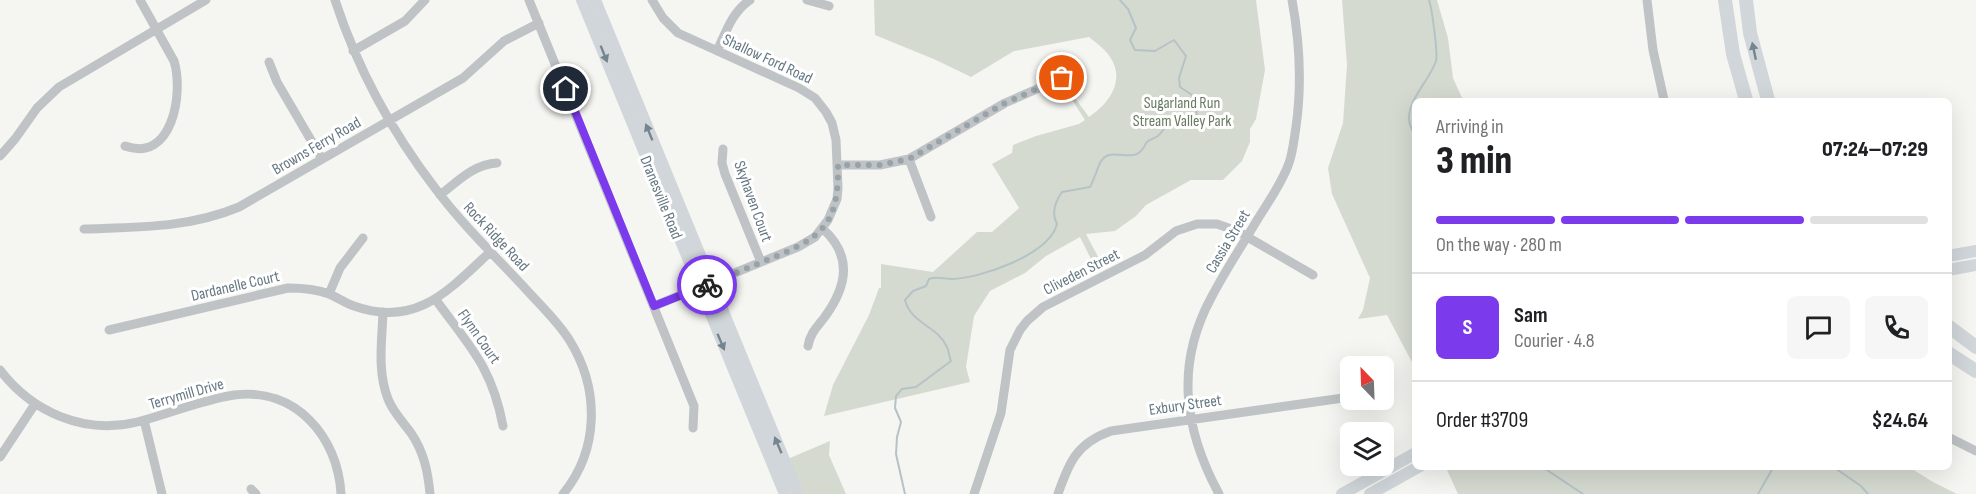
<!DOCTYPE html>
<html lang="en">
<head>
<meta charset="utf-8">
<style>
	body { margin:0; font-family:"Sofia Sans Condensed",sans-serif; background:#f6f6f6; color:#202124; height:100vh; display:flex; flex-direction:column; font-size:22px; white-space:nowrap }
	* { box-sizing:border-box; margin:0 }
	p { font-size:20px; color:#757577 }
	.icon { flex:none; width:33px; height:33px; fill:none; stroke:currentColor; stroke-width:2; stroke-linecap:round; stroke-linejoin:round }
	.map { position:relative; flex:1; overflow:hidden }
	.panel { position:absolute; left:1412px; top:98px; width:540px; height:372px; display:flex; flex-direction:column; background:#fff; border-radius:9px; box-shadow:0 6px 24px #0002 }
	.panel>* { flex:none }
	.needle { width:39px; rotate:337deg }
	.fabs { position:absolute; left:1340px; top:356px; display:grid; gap:12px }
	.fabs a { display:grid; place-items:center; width:54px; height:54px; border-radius:9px; background:#fff; box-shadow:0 6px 24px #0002; font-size:30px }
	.pin { position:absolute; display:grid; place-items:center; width:51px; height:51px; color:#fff; margin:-26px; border:3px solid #fff; border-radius:50%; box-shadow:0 2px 6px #0007 }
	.courier { position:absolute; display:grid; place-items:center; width:60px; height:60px; margin:-30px; border:4px solid #7c3aed; border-radius:50%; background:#fff; color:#222; box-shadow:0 2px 8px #0007 }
	.overview em { font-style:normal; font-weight:800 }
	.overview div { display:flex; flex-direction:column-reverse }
	.overview { display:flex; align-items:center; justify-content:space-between; height:102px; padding:0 24px }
	h1 { font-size:39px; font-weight:800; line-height:45px }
	.bar { display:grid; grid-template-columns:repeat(4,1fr); gap:9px 6px; align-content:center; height:72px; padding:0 24px }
	.bar i { height:8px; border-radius:4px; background:#e0e0e0 }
	.bar .active { background:#7c3aed }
	.bar p { grid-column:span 4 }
	.line { display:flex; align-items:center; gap:15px; padding:0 24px; border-top:2px solid #e0e0e0 }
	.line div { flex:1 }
	.round { display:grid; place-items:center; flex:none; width:63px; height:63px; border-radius:9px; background:#f6f6f6 }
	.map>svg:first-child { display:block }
	.green { fill:#d5dad1 }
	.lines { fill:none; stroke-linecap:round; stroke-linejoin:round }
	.stream { stroke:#b5c3c6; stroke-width:2 }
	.minor { stroke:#bfc3c6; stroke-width:9 }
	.major { stroke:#d1d6da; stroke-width:12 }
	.highway { stroke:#d1d6da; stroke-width:14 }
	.oneway { fill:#75858f }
	.done { stroke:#97a3a9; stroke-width:6; stroke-dasharray:0 10.8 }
	.route { stroke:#7c3aed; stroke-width:8 }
	.labels { text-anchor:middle; stroke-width:6; stroke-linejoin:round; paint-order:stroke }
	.street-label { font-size:16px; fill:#657782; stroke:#fff }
	.park-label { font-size:16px; fill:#697a63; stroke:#fff }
</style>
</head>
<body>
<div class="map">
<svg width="1976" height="494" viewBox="0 0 1976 494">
	<rect width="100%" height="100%" fill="#f5f5f2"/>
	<path class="green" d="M874 0H1256L1265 70 1256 119 1250 129V142L1242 161 1223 180H1191L1146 205 1136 216 1115 231 1086 234 1104 268 1097 271 1080 237 1046 256 1025 273 990 291 974 316 966 367 970 382 824 416 833 385 869 315 879 288H881V264L933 272 977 232H992L1019 208 992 164 1012 153 1013 145 1036 136 1079 124 1085 120 1069 95 1072 94 1089 117C1109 104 1126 80 1110 57 1105 49 1096 43 1089 37L1014 51 971 77 936 60 875 35Z
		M1342 0H1437L1448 38 1453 78 1463 100H1414V366L1387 315 1358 319 1363 310 1370 278 1332 194 1328 168 1343 123 1347 65Z
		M830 441 829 455 846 494H797L783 461Z
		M1452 467H1909L1933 482 1957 494H1458L1447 470Z"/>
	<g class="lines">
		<path class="stream" d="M1414 133C1397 108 1428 85 1436 61 1438 53 1432 9 1429 0
			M1541 466 1583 494
			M1832 466 1861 486 1868 494
			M905 494 896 454 897 437 901 422 895 408 896 396 902 389 916 387 951 361C949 357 949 351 947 347 938 326 911 324 905 300L913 291 926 286 929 279C937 276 943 279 952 279 981 278 1049 255 1057 224 1051 213 1055 202 1062 192L1090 187C1093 182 1099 164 1101 161 1110 148 1126 159 1137 154 1142 151 1144 148 1146 143 1149 139 1154 139 1158 136 1167 127 1168 119 1182 116L1190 120 1196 119 1197 109 1192 95 1180 87 1179 78 1186 56 1174 40 1155 51 1135 50 1130 40 1136 28 1128 9 1120 0
			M1758 494 1774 466"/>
		<path class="minor" d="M335 0C357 67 392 132 435 188 461 223 493 254 523 286 539 304 558 321 570 341 600 390 599 450 563 494
			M529 0 694 406 693 428
			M652 0 663 18 678 33 799 88 815 98 826 112 832 123 836 140 838 188 837 199 828 220 815 237 798 247 654 306
			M807 0 829 6
			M1647 0 1653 50 1664 100
			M353 51 405 21 425 0
			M717 51C726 32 732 12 750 0
			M269 62 277 82 322 159
			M125 146C172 163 184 94 174 61L140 0
			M723 149 722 163 725 174 761 262
			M0 156 15 139 37 108 59 87 206 0
			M909 159 931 217
			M838 165H880L909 159 1005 103 1062 78
			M440 195C457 182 474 164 497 163
			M84 229C138 227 189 228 239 207L463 78 504 41 539 23
			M329 294 340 268 363 238
			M436 300C470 347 492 367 503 426
			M383 312C382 341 377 371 388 399 393 412 403 422 411 433 424 452 428 472 430 494
			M109 330 288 288C302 288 316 289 329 294 337 297 345 303 354 306 416 328 448 291 490 252
			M808 346C810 334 816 328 824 318 847 287 853 256 823 229
			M0 370C32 412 84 435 137 422 169 414 201 400 234 395 296 387 338 437 341 494
			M1361 399 1368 402
			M144 420 162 494
			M1948 437 1976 451
			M0 457 35 404
			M251 489 256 494
			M974 494 1001 413 1010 350 1020 330 1027 321 1043 307 1145 255 1176 231 1197 224H1217L1237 231 1313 275
			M1058 494C1069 462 1077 443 1111 431L1350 397
			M1219 494C1184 429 1175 365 1211 298 1224 273 1239 250 1253 227 1265 206 1281 186 1289 163 1293 152 1294 139 1296 127 1302 84 1300 43 1292 0"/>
		<path class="major" d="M582 0 785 494
			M595 0 798 494
			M1948 256 1976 251
			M1948 270 1976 265
			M1342 494 1414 454
			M1370 494 1420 466"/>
		<path class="highway" d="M1725 0 1733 54 1746 100
			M1746 0 1750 33 1768 100
			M1948 326 1976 347
			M1948 353 1976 371"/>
	</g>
	<defs><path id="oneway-solid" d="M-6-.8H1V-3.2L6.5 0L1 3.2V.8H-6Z" transform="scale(1.5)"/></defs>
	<g class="oneway">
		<use href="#oneway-solid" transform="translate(1754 51) rotate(-102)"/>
		<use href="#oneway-solid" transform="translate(604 54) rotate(68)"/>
		<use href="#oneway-solid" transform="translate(649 132) rotate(-112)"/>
		<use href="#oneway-solid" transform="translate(721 342) rotate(67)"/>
		<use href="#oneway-solid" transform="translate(778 445) rotate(-113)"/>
	</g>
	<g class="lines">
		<path class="done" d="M707 285C727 277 747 268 767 260 821 238 839 227 838 165H880L909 159 1005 103 1062 78"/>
		<path class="route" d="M566 89 654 306 707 285"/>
	</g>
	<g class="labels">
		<g class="street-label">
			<text transform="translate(768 58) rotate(25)" y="6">Shallow Ford Road</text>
			<text transform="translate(316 145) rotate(-30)" y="6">Browns Ferry Road</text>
			<text transform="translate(662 197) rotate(68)" y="6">Dranesville Road</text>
			<text transform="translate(754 201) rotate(70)" y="6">Skyhaven Court</text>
			<text transform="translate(497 236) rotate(47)" y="6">Rock Ridge Road</text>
			<text transform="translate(1227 241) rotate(-59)" y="6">Cassia Street</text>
			<text transform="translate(1081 271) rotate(-27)" y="6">Cliveden Street</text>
			<text transform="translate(235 285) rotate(-13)" y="6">Dardanelle Court</text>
			<text transform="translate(480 336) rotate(55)" y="6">Flynn Court</text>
			<text transform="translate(186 393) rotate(-16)" y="6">Terrymill Drive</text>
			<text transform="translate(1185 404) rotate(-8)" y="6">Exbury Street</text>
		</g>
		<g class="park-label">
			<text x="1182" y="108">Sugarland Run<tspan x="1182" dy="18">Stream Valley Park</tspan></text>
		</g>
	</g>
</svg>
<div class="fabs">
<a><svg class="needle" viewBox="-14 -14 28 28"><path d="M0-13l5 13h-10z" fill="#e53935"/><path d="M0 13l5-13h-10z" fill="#757577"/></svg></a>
<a><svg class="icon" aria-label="layers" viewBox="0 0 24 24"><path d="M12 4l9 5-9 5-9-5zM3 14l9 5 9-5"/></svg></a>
</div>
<div class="pin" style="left:1062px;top:78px;background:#ea580c"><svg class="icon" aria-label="bag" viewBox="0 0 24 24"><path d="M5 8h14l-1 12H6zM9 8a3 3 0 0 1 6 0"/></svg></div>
<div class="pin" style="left:566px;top:89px;background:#1f2937"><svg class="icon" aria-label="home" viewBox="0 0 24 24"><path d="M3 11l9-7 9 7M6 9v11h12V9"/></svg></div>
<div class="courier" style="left:707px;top:285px"><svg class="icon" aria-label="bike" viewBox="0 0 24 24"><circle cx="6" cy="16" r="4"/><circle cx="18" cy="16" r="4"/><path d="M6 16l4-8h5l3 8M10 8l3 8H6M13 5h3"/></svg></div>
<section class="panel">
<div class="overview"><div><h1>3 min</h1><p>Arriving in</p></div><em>07:24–07:29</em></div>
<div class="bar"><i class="active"></i><i class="active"></i><i class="active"></i><i></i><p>On the way · 280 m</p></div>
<div class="line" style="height:108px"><b class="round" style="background:#7c3aed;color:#fff">S</b><div><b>Sam</b><p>Courier · 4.8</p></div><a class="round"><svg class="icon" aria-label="chat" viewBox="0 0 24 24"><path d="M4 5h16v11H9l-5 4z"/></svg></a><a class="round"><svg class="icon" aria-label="phone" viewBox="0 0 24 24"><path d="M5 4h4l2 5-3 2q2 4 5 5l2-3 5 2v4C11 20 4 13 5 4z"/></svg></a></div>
<div class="line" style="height:78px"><div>Order #3709</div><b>$24.64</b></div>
</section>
</div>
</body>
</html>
